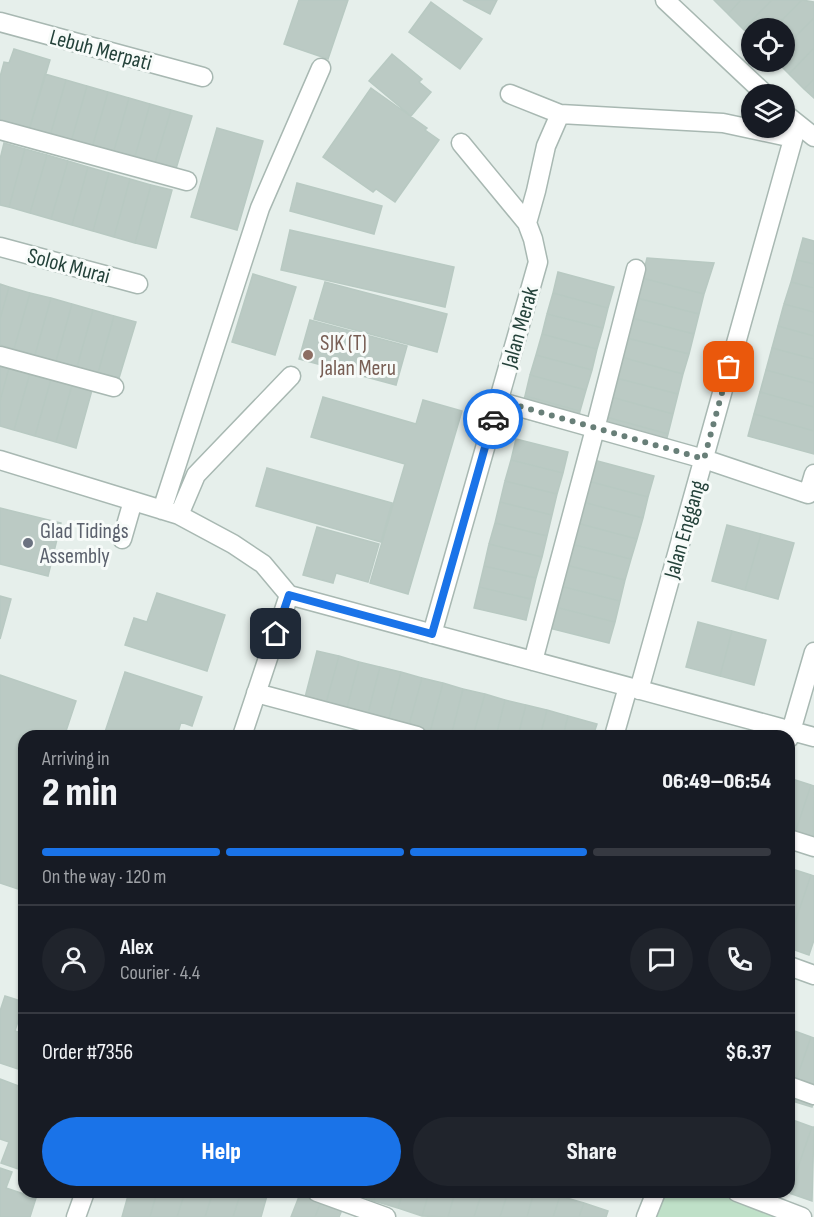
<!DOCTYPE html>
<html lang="en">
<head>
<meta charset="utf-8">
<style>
	body { margin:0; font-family:"Sofia Sans Condensed",sans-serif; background:#20242c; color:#f1f3f6; height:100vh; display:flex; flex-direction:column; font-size:22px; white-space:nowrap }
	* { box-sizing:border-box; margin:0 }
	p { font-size:20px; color:#9ea1a6 }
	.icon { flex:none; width:33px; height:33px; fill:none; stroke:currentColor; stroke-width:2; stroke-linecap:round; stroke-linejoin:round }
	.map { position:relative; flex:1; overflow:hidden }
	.sheet { position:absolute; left:18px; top:730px; width:777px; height:468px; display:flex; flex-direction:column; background:#171b24; border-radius:18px; box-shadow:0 2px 4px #0004 }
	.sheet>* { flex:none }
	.fabs { position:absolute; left:741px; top:18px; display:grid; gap:12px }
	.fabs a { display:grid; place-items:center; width:54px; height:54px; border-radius:50%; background:#171b24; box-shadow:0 2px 4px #0004; font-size:30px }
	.pin { position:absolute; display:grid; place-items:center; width:51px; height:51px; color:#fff; margin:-26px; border-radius:12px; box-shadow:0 3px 9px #0006 }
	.courier { position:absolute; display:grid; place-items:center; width:60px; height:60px; margin:-30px; border:4px solid #1a73e8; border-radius:50%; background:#fff; color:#222; box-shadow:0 2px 8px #0007 }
	.summary em { font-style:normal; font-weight:800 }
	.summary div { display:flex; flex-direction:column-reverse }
	.summary { display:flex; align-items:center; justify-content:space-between; height:102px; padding:0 24px }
	h1 { font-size:39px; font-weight:800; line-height:45px }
	.bar { display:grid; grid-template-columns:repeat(4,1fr); gap:9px 6px; align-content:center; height:72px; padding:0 24px }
	.bar i { height:8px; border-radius:4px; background:#363941 }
	.bar .active { background:#1a73e8 }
	.bar p { grid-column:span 4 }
	.line { display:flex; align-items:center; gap:15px; padding:0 24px; border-top:2px solid #363941 }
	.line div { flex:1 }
	.round { display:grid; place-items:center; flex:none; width:63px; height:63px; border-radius:32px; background:#20242c }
	.primary-button { display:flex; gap:12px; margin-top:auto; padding:12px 24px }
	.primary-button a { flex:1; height:69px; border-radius:36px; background:#1a73e8; color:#fff; font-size:24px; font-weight:800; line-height:69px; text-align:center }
	.primary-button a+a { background:#20242c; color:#f1f3f6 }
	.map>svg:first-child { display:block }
	.green { fill:#bfe0c8 }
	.building { fill:#bbcac4; stroke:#b8c9c2; stroke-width:1.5 }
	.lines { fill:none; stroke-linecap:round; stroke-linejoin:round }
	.minor-casing { stroke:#a8b8b2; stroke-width:21 }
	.minor { stroke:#fff; stroke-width:18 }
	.done { stroke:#687f78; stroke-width:6; stroke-dasharray:0 10.8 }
	.route { stroke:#1a73e8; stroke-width:8 }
	.education-dot { fill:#8d6e63; stroke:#f7fbf9; stroke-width:2 }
	.worship-dot { fill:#6b7280; stroke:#f7fbf9; stroke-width:2 }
	.labels { text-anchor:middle; stroke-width:6; stroke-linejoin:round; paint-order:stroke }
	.street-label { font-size:22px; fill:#24423a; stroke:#f7fbf9 }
	.education-label { font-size:22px; fill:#785e54; stroke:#f7fbf9; text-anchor:start }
	.worship-label { font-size:22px; fill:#5b616d; stroke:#f7fbf9; text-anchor:start }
</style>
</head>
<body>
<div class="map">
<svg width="814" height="1217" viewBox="0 0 814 1217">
	<rect width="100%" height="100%" fill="#e6efeb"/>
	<path class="green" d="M658 1192 737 1193 802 1217H650Z"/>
	<path class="building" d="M299 0H348L328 59 284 44Z
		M463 0H497L490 14Z
		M714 0H741L728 14Z
		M741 0H772L743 29 728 14Z
		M772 0H802L774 28H752V37L743 29Z
		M802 0 814 2V18L784 48V28H774Z
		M431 2 482 39 460 69 409 32Z
		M814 18V48L789 74 777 62H784V48Z
		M814 48V79L804 89 789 74Z
		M14 49 50 60 29 130 0 122V77L4 62 9 63Z
		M392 54 422 79 419 82 431 92 411 116 369 81Z
		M45 74 66 80 50 136 29 130Z
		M814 79V98L804 89Z
		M66 80 87 86 71 142 50 136Z
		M87 86 108 92 92 148 71 142Z
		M371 88 427 128 425 130 439 140 395 202 376 189 373 192 323 157Z
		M108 92 129 98 113 154 92 148Z
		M129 98 150 104 134 160 113 154Z
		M150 104 171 110 154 166 134 160Z
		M171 110 192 116 175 172 154 166Z
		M217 128 263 141 237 230 191 217Z
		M4 143 25 149 9 207 0 205V159Z
		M25 149 47 155 30 213 9 207Z
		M47 155 68 161 51 219 30 213Z
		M68 161 88 167 72 225 51 219Z
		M88 167 109 173 93 231 72 225Z
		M109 173 130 179 114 237 93 231Z
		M130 179 151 185 135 243 114 237Z
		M297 183 382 206 374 234 290 211Z
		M151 185 172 190 156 248 135 243Z
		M290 230 454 267 445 307 281 270Z
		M803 238 814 241V264L797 260Z
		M647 258 714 263 704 294 642 278Z
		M797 260 814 264V288L791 282Z
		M558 272 614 287 608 308 553 293Z
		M253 274 296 287 275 355 232 342Z
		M642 278 704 294 699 314 637 298Z
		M325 282 447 314 437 352 314 319Z
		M791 282 814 288V312L784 304Z
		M0 284 9 287 0 319Z
		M9 287 30 293 14 349 0 345V319Z
		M30 293 51 298 35 355 14 349Z
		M553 293 608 308 603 328 547 314Z
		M51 298 72 304 56 361 35 355Z
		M637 298 699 314 694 334 632 318Z
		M72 304 93 310 77 367 56 361Z
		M784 304 814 312V336L778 326Z
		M93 310 114 316 98 373 77 367Z
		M547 314 603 328 597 349 542 334Z
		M114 316 136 322 119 378 98 373Z
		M632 318 694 334 689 354 627 338Z
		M310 320 407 346 396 385 299 359Z
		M778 326 814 336V359L772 348Z
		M542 334 597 349 592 370 536 355Z
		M627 338 689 354 683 374 621 357Z
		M772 348 814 359V383L766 370Z
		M536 355 592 370 586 390 530 375Z
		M621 357 683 374 678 394 616 378Z
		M0 365 9 368 0 401Z
		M9 368 30 373 14 430 0 426V401Z
		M766 370 814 383V407L760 392Z
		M30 373 51 379 35 436 14 430Z
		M530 375 586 390 580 411 525 396Z
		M616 378 678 394 673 414 611 397Z
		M51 379 72 385 56 442 35 436Z
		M72 385 92 390 76 448 56 442Z
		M760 392 814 407V431L754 414Z
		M525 396 580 411 575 432 519 417Z
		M323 397 416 424 423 400 462 411 408 594 370 583 405 464 311 437Z
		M611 397 673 414 668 434 606 417Z
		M754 414 814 431V454L748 436Z
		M606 417 668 434 663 453 601 437Z
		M516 439 568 452 563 473 511 460Z
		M590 459 654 476 648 497 584 480Z
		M511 460 563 473 557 494 505 481Z
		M267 468 392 503 381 542 256 506Z
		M584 480 648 497 643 518 579 501Z
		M505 481 557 494 552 515 500 502Z
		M579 501 643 518 637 539 573 522Z
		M500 502 552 515 547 536 495 523Z
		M0 508 61 523 48 576 0 564Z
		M573 522 637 539 631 559 567 543Z
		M495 523 547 536 542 557 489 544Z
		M727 525 761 534 745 590 712 581Z
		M317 527 379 544 368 582 336 573 333 583 303 575Z
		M761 534 794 543 778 599 745 590Z
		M567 543 631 559 625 580 562 564Z
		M489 544 542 557 536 578 484 566Z
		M562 564 625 580 620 601 556 585Z
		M484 566 536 578 531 599 479 587Z
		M556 585 620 601 615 622 551 606Z
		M479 587 531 599 526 620 474 608Z
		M157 593 225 615 207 671 125 645 134 618 147 622Z
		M0 596 11 599 0 639Z
		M551 606 615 622 609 643 545 627Z
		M698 622 732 631 720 676 686 667Z
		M732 631 766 640 754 685 720 676Z
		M317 651 339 656 323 714 302 709Z
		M339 656 359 662 344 719 323 714Z
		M359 662 380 667 365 725 344 719Z
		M380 667 401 672 386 730 365 725Z
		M125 672 202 697 192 726 181 722 177 736H148L138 733 136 736H119L105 732Z
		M401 672 422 678 406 736 386 730Z
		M0 675 76 701 65 734 72 736H24V891L0 883Z
		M422 678 443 683 429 736H406Z
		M443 683 463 689 451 736H429Z
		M463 689 485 694 473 736H451Z
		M485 694 505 700 496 736H473Z
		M505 700 526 705 518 736H496Z
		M526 705 547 710 540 736H518Z
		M547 710 568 716 563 736H540Z
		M568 716 597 724 593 736H563Z
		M789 778 811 785 790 848H789Z
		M811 785 814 786 813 856 790 848Z
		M789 868 811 875 789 940Z
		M811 875 814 876V940L809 955 789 948V940Z
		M5 996 24 1002 15 1031 24 1034V1071L0 1063V1011Z
		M789 1029 811 1037 789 1100Z
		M811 1037 814 1038V1101L812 1107 789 1100Z
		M0 1079 24 1088V1171L1 1163 9 1142 0 1139Z
		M790 1119 812 1127 789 1193V1121Z
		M812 1127H814L812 1201 789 1193Z
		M0 1168 12 1172 6 1188 36 1198 30 1217H0Z
		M129 1192H157L150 1217H122Z
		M157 1192H185L177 1217H150Z
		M185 1192H213L205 1217H177Z
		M213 1192H241L233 1217H205Z
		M241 1192H268L261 1217H233Z
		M350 1192H376L374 1201Z
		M376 1192H403L398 1208 374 1201Z
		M403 1192H429L422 1216 398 1208Z
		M429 1192H455L448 1217 422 1216Z
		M455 1192H482L474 1217H448Z
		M482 1192H508L500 1217H474Z
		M508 1192H534L527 1217H500Z
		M534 1192H549L560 1196 553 1217H527Z
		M300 1194 321 1202 315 1217H291Z
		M560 1196 584 1203 579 1217H553Z
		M321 1202 342 1210 339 1217H315Z
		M584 1203 608 1211 606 1217H579Z"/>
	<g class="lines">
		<g class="minor-casing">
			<path id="minor" d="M665 0 765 94
				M0 22 203 77
				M510 94 560 114
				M784 113 814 137
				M0 130 187 181
				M527 223 536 191 546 146 560 114 723 123 793 138
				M0 247 138 284
				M0 356 114 387
				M498 401 704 459 808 494 814 474
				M0 460 179 515 233 544 263 564 289 595 814 737
				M162 510 260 208 321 68
				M179 515 196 475 291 376
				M122 539 133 501
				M432 634 538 262 533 239 527 223 461 143
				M533 661 595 429 636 269
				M639 690 797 125
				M256 693 417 736
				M242 736 289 595
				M614 736 628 687
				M789 738 814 652
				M789 839 814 847
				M789 966 814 975
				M789 1086 814 1095
				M317 1192 386 1217
				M737 1192 802 1217
				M76 1217 85 1192
				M646 1217 656 1192"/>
		</g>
		<use href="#minor" class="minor"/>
	</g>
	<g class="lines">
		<path class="done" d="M493 419 498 400 704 459 729 367"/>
		<path class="route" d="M276 634 289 595 432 634 493 419"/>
	</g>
	<circle class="education-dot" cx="308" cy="355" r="6"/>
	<circle class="worship-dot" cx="28" cy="543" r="6"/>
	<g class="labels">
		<g class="street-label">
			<text transform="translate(101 49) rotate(15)" y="8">Lebuh Merpati</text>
			<text transform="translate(69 265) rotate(15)" y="8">Solok Murai</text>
			<text transform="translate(519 327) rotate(-74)" y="8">Jalan Merak</text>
			<text transform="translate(684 529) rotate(-74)" y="8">Jalan Enggang</text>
		</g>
		<g class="education-label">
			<text x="320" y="350">SJK (T)<tspan x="320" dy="25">Jalan Meru</tspan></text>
		</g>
		<g class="worship-label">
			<text x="40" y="538">Glad Tidings<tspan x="40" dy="25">Assembly</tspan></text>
		</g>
	</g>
</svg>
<div class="fabs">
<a><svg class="icon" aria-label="locate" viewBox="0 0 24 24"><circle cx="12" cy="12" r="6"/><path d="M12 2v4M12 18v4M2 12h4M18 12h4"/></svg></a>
<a><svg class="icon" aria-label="layers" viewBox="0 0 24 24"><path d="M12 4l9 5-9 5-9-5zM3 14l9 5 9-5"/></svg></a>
</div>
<div class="pin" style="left:729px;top:367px;background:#ea580c"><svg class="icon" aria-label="bag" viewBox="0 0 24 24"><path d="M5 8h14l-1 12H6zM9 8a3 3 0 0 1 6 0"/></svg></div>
<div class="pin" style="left:276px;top:634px;background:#1f2937"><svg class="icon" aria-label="home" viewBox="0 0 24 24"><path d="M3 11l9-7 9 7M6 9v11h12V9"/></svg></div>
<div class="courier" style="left:493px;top:419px"><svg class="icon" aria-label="car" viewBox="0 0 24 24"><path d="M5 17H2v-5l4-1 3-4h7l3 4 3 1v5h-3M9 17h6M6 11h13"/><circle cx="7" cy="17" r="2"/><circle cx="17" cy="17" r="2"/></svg></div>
<section class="sheet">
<div class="summary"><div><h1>2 min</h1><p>Arriving in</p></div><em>06:49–06:54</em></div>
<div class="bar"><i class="active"></i><i class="active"></i><i class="active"></i><i></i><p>On the way · 120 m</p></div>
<div class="line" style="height:108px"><a class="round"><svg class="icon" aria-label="person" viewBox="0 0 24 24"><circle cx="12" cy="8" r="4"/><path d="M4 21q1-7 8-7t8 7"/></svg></a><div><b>Alex</b><p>Courier · 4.4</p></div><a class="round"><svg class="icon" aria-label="chat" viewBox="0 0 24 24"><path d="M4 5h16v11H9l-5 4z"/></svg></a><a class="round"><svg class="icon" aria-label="phone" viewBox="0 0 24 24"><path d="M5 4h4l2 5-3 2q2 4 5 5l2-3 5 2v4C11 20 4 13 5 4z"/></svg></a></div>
<div class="line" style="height:78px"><div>Order #7356</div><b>$6.37</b></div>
<div class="primary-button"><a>Help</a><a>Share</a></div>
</section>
</div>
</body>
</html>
